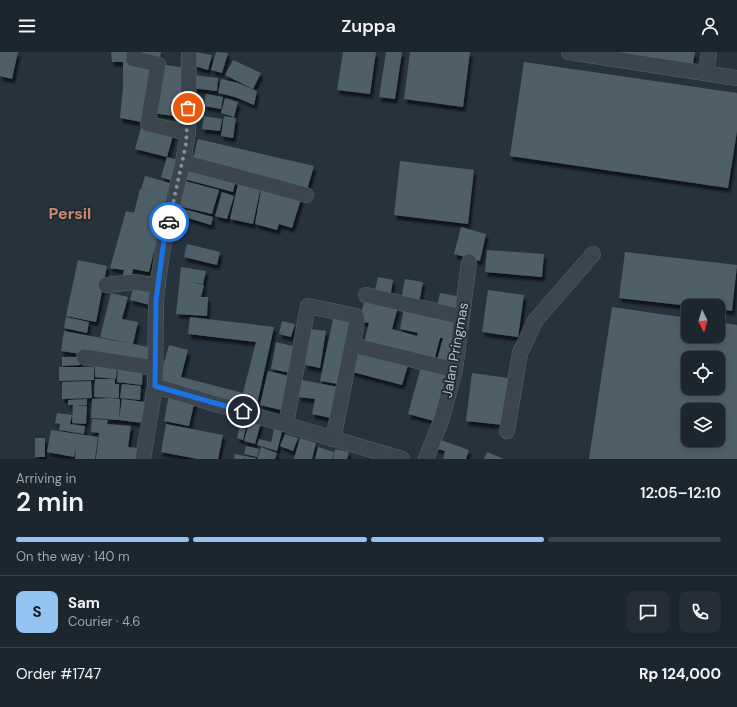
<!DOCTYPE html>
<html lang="en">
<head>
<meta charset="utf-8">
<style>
	body { margin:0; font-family:"DM Sans",sans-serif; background:#252e36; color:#f1f3f6; height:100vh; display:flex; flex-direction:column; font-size:15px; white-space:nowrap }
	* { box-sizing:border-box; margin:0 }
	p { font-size:13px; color:#a0a5aa }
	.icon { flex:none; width:22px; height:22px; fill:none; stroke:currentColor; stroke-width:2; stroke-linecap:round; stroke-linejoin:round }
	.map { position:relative; height:407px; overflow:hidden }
	.drawer { display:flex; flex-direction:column; background:#1c262e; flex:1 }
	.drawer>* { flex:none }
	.needle { width:26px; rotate:175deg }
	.tools { position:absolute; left:681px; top:247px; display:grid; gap:8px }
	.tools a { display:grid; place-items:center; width:44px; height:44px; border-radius:8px; background:#1c262e; box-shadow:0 2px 6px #0003,0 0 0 1px #3a434a; font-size:20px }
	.pin { position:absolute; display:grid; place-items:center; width:34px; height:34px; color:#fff; margin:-17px; border:2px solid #fff; border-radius:50%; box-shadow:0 1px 4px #0007 }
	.courier { position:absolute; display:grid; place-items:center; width:40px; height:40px; margin:-20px; border:3px solid #1a73e8; border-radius:50%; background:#fff; color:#222; box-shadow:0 1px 5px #0007 }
	.head em { font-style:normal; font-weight:600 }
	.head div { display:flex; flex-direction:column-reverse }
	.head { display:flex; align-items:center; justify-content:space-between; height:68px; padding:0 16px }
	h1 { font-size:26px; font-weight:600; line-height:30px }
	.bar { display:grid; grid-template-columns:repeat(4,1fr); gap:6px 4px; align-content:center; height:48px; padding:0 16px }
	.bar i { height:5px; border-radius:3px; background:#3a434a }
	.bar .selected { background:#93c3f1 }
	.bar p { grid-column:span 4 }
	.line { display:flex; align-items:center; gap:10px; padding:0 16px; border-top:1px solid #3a434a }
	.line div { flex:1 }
	.round { display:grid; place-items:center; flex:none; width:42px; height:42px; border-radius:8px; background:#252e36 }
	header { display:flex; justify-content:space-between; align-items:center; height:52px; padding:0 16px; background:#1c262e; font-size:18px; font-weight:600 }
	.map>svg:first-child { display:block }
	.green { fill:#29403f }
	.building { fill:#505e68; fill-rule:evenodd; filter:url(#shadow) }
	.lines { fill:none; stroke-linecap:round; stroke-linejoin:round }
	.minor-casing { stroke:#58636b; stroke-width:16 }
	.minor { stroke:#3a454d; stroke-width:15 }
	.done { stroke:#848f97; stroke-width:4; stroke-dasharray:0 7.2 }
	.route { stroke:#1a73e8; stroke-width:5 }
	.labels { text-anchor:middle; stroke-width:3.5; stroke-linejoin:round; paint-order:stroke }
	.street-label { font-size:14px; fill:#b6c0c8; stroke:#1f2a32 }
	.quarter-label { font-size:16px; font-weight:bold; fill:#ce896c; stroke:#1f2a32 }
</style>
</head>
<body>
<header><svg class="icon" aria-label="menu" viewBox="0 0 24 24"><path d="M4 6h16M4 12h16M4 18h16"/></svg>Zuppa<svg class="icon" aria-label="person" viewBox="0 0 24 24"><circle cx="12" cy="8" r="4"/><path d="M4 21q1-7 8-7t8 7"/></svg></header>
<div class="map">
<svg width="737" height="407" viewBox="0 0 737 407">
	<defs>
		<filter id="shadow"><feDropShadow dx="2.5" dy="4.5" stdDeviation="1" flood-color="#0009"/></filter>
	</defs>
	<rect width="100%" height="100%" fill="#26333d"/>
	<path class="green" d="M152 62 181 67 179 76 150 72Z"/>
	<path class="building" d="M0 0H18L12 27 0 24Z
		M111 0H133L152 10 147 71 120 66 123 35V10H112Z
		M136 0H161L159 10Z
		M195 0 212 3 208 18 191 13Z
		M216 0 228 1 222 21 211 18Z
		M343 0H376L370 42 337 38Z
		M386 0H402L395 47 379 45Z
		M410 0H470L463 55 404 47Z
		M587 0H695L692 17Z
		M233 8 261 21 253 37 225 23Z
		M524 10 737 41V79L728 136 510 104Z
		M159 12 187 16 181 65 152 61Z
		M193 23 218 26 217 39 191 36Z
		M221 27 238 31 257 39 254 53 235 45 218 41Z
		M206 42 223 45 221 57 204 54Z
		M225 46 238 50 234 65 221 61Z
		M204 64 222 67 220 79 202 77Z
		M224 64 236 66 233 86 221 84Z
		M142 72 174 80 167 105 182 109 175 130 161 125 167 105 135 97Z
		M198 87 314 114 306 141 192 111Z
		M400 109 474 118 468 172 394 163Z
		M188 114 236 127 233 140 184 127Z
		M145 124 170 131 149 220 133 217 131 228 122 226 124 218 110 216 126 159 134 161 140 137 155 141 141 137Z
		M239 128 261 134 253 172 230 167Z
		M185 129 219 138 212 162 178 154Z
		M262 133 302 144 292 176 279 172 277 178 255 172Z
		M222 140 234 144 227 167 215 164Z
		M180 156 213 165 211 173 178 163Z
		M461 175 486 182 480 209 454 202Z
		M187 192 220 200 217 213 184 205Z
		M487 198 544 202 542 225 485 220Z
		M625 200 737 213 732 259 718 257V254H690L619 246Z
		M78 208 107 214 96 270 66 264Z
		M181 215 206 219 203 232 191 230 204 233 201 245H208L207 264 176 262Z
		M378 225 393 228 390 246 374 243Z
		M405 227 423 230 419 251 401 248Z
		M134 233 154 237 150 253 130 248Z
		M488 238 524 243 518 285 482 280Z
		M111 241 128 245 122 267 138 270 133 292 100 285Z
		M440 241 462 245 459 259 437 255Z
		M365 247 398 255 392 277 417 284 418 281 400 277 404 256 459 266 450 312 437 308 443 286H440L434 309 364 291 369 271 359 269Z
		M612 255 688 266V284H718V270L737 273V407H589ZM688 306H718V336H688ZM688 358H718V388H688Z
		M334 262 352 266 338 332 320 329Z
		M66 265 89 270 87 281 64 276Z
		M190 265 274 275 256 357 158 332 169 293 188 298 181 325 243 341 256 290 188 282Z
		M282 269 295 272 291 285 279 282Z
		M311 277 326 279 320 316 305 313Z
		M64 279 149 295 147 312 61 299Z
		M276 290 296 295 291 321 271 317Z
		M355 297 409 310 402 333 349 319Z
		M62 305H80V313L62 314Z
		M422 311 447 317 434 369 408 362Z
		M95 314 117 315 116 327 95 325Z
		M59 315H94V328L59 329Z
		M118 317 143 319 142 333 117 330Z
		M268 319 289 324 281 358 260 353Z
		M472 321 508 326 503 373 466 369Z
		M95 327H115V332H119V346L94 345Z
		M302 328 338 335 331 366 312 362 315 347 299 345Z
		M91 329 92 346 62 347V330Z
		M122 332 141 334 140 348 120 346Z
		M169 343 195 348 189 374 164 369Z
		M110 346 120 347 119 368 91 366 92 347Z
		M87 347V353H77L87 354 86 372 72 371 73 353H68V348Z
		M122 347 145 350 143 371 119 368Z
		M57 361 72 363 70 372 85 374 84 382 59 378 60 372 55 371Z
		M242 364 248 366 243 388 237 386Z
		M92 367 108 368 107 372 131 374 128 395 138 396 136 407H96L99 381 91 380Z
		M250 367 261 370 255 392 244 389Z
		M276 370 284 372 277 399 257 393 259 387 271 390Z
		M166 372 223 383 218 407H198L161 400Z
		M51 378 98 385 95 407H75L76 396 74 405 47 400Z
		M285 382 298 386 293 399 280 394Z
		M35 386H45V405H35Z
		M300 386 316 391 312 407H294Z
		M438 387 469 398 466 407H443L445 399 435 396Z
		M246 394 259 397 257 405 244 402Z
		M261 395 277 401 275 407H257Z
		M318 395 334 400 332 407H315Z
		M335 397 349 400 347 407H333Z
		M487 400 504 407H484Z
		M235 402 245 404 244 407H234Z
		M245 404 256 406V407H245Z"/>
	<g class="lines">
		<g class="minor-casing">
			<path id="minor" d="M134 0V7L158 12 148 72 188 81
				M569 0 737 26
				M706 21 709 0
				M183 110 306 143
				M106 233 134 230 158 234
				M366 243 462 265
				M352 293 455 318
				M84 305 156 316
				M155 334 402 407
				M286 372 308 254 356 264 357 269 333 387
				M507 379 520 301 535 269 593 202
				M143 407 155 334 156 248 159 223 164 188 183 110 188 81 189 0
				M426 407 442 366 455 318 469 210"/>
		</g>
		<use href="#minor" class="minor"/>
	</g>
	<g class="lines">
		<path class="done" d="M169 170 186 92 188 56"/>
		<path class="route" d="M169 170 164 188 156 248 155 334 243 359"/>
	</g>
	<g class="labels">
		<g class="street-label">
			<text transform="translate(455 298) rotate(-80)" y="5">Jalan Pringmas</text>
		</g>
		<g class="quarter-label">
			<text x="70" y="167">Persil</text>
		</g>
	</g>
</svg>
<div class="tools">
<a><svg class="needle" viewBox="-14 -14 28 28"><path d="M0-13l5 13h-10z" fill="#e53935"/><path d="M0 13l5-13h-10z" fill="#a0a5aa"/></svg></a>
<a><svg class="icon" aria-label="locate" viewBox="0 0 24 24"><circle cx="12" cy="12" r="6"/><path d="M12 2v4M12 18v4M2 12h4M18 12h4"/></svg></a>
<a><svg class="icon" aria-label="layers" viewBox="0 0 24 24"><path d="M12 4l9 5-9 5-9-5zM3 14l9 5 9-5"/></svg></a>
</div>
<div class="pin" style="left:188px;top:56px;background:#ea580c"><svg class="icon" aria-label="bag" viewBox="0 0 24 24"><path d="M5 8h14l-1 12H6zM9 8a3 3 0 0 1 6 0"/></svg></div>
<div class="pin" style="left:243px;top:359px;background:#1f2937"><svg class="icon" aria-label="home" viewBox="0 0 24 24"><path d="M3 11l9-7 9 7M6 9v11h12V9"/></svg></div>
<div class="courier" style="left:169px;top:170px"><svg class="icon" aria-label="car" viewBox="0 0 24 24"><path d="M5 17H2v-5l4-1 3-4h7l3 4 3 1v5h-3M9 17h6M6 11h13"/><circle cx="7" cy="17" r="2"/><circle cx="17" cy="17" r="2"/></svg></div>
</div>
<section class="drawer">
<div class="head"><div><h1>2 min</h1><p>Arriving in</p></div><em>12:05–12:10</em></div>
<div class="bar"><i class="selected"></i><i class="selected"></i><i class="selected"></i><i></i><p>On the way · 140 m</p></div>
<div class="line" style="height:72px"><b class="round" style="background:#93c3f1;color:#111">S</b><div><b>Sam</b><p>Courier · 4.6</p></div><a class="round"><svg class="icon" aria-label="chat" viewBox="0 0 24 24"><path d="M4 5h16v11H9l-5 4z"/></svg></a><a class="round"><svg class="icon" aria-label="phone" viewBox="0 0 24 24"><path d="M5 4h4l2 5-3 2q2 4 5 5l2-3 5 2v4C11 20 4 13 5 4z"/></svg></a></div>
<div class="line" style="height:52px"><div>Order #1747</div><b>Rp 124,000</b></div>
</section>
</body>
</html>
